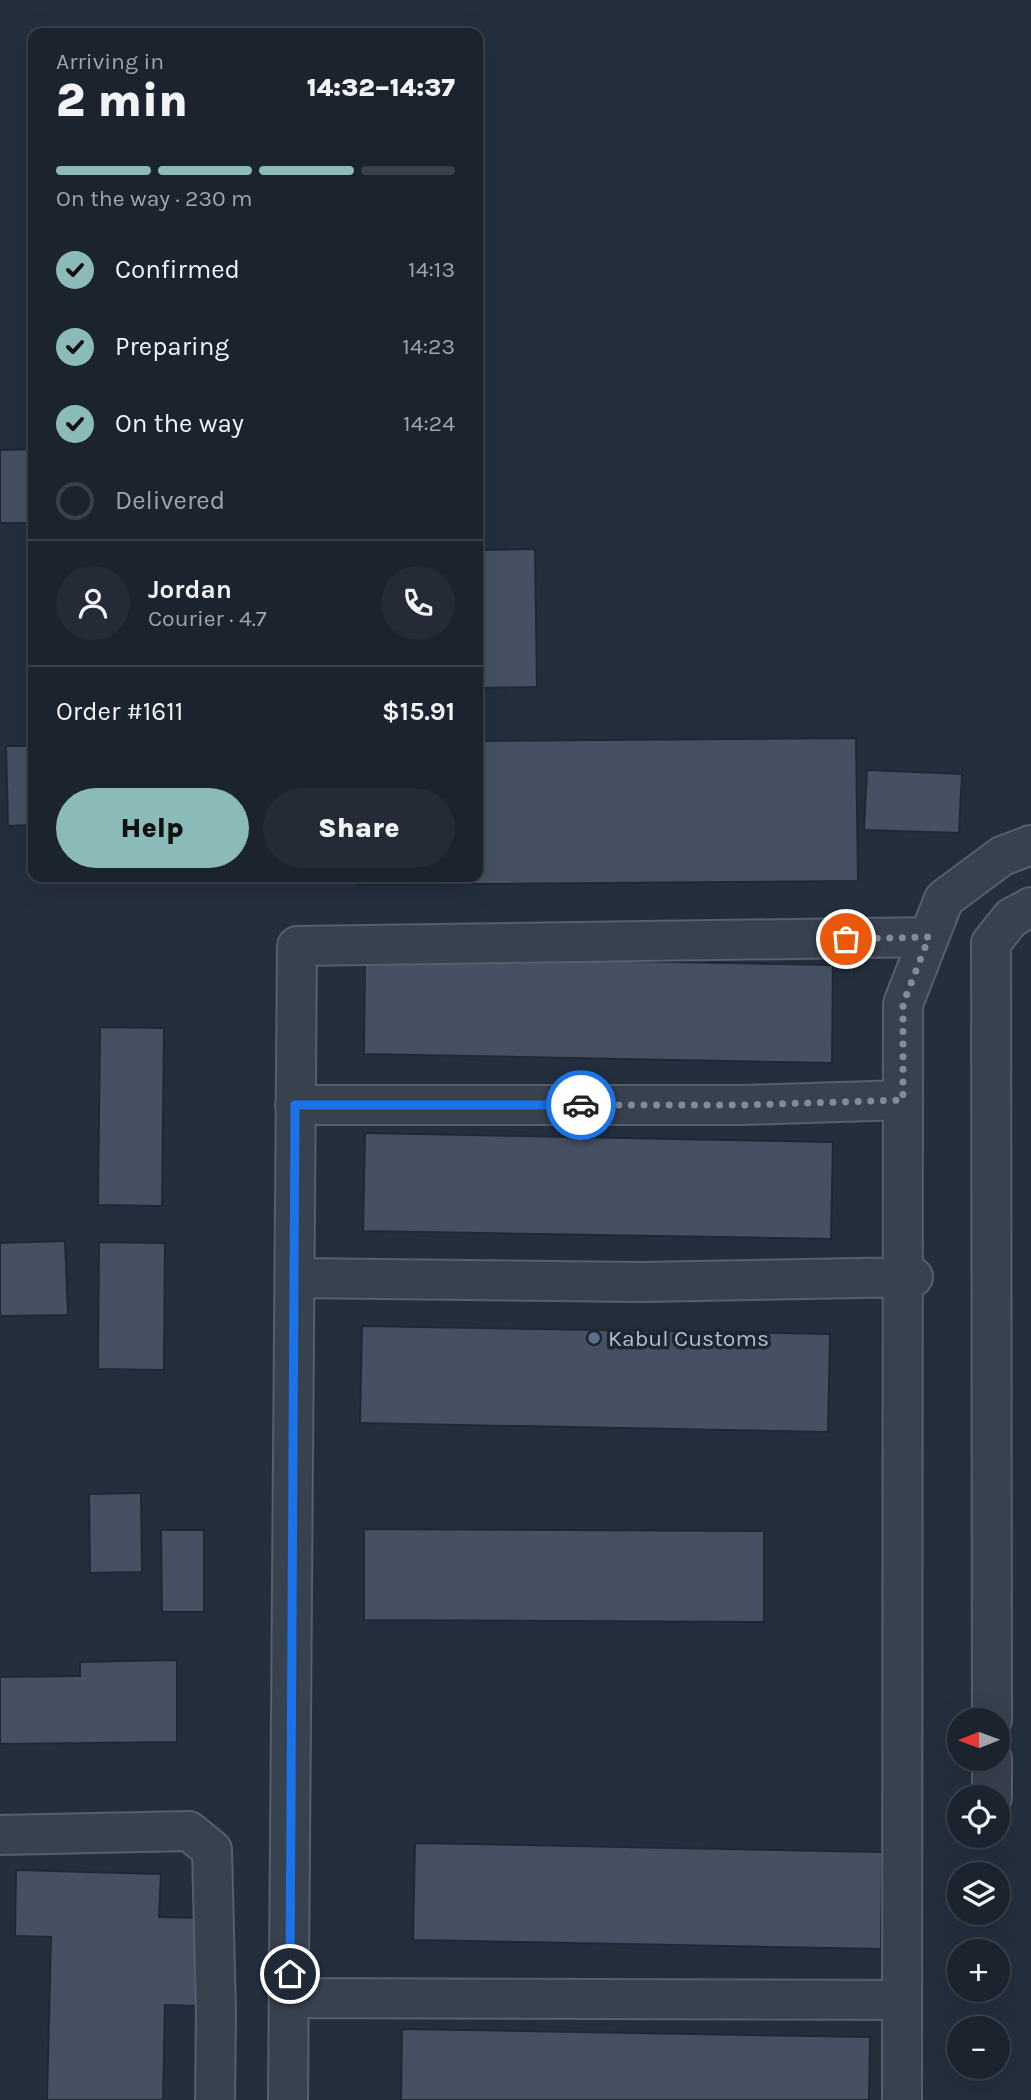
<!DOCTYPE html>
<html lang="en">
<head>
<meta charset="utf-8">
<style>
	body { margin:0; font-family:Karla,sans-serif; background:#242b36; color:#f1f3f6; height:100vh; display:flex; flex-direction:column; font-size:26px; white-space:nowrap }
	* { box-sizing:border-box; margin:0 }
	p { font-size:23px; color:#a0a4aa }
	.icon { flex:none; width:38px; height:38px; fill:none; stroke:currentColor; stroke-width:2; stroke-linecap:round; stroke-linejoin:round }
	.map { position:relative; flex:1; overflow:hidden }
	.details { position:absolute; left:28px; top:28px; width:455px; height:854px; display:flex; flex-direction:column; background:#1b232e; border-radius:14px; box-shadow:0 7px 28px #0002,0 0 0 2px #39404a }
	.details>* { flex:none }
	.needle { width:46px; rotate:269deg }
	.controls { position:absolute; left:947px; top:1708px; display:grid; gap:14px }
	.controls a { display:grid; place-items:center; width:63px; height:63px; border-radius:50%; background:#1b232e; box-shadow:0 7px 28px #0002,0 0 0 2px #39404a; font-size:35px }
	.pin { position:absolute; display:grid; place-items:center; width:60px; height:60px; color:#fff; margin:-30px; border:4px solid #fff; border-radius:50%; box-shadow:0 2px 7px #0007 }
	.courier { position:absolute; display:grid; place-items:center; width:70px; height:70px; margin:-35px; border:5px solid #1a73e8; border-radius:50%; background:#fff; color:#222; box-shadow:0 2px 9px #0007 }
	.head em { font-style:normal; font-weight:800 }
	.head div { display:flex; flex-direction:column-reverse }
	.head { display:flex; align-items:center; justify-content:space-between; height:119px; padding:0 28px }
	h1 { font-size:46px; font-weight:800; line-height:52px }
	.bar { display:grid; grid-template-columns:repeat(4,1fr); gap:10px 7px; align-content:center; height:84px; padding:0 28px }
	.bar i { height:9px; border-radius:5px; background:#39404a }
	.bar .on { background:#8bbbb9 }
	.bar p { grid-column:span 4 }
	.line { display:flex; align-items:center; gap:18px; padding:0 28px; border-top:2px solid #39404a }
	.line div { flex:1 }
	.round { display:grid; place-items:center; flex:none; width:74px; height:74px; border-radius:37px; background:#242b36 }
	ol { padding:0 28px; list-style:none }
	li { display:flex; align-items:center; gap:21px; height:77px }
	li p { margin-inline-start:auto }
	li .icon { padding:7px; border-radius:50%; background:#8bbbb9; color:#111; stroke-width:4 }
	li:last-child { color:#a0a4aa }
	li i { width:38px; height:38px; border:4px solid #39404a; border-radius:50% }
	.action { display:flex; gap:14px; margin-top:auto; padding:14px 28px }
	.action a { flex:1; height:80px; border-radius:42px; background:#8bbbb9; color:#111; font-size:28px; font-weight:800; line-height:80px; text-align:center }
	.action a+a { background:#242b36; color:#f1f3f6 }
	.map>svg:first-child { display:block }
	.building { fill:#455162; stroke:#1f2835; stroke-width:2 }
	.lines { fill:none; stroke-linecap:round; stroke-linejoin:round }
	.minor-casing { stroke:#565f6c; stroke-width:42 }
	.minor { stroke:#38414e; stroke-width:38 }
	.done { stroke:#828b98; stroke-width:7; stroke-dasharray:0 12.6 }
	.route { stroke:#1a73e8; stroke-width:9 }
	.service-dot { fill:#5c6f8a; stroke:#1d2633; stroke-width:2.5 }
	.labels { text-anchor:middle; stroke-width:7; stroke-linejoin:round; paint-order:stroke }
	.poi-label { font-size:23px; fill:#b4bcc9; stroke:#1d2633; text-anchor:start }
</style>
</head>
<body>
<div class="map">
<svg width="1031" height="2100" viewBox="0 0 1031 2100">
	<rect width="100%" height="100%" fill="#242f3e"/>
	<path class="building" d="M33 449V523H0V450Z
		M535 549 537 687 478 688V550Z
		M856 738 858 881 358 885V877H478V741Z
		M6 746H33V825L8 826Z
		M867 770 962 774 959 833 864 830Z
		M365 956 833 965 832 1063 364 1054Z
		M100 1027 164 1028 162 1206 98 1205Z
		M365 1133 833 1142 831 1239 363 1231Z
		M65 1241 68 1315 0 1316V1243Z
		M99 1242 165 1243 164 1370 98 1369Z
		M362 1326 830 1334 828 1432 360 1423Z
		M141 1493 142 1572 90 1573 89 1494Z
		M364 1529 764 1531V1622L364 1620Z
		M161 1530H204V1612H162Z
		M177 1660V1742L0 1744V1677L80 1676V1662Z
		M415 1843 882 1852 881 1949 413 1940Z
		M16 1870 161 1874 159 1917 202 1918 200 2006 165 2005 163 2100H47L51 1937 15 1936Z
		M402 2029 870 2037 869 2100H401Z"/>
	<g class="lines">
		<g class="minor-casing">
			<path id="minor" d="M295 1105H743L903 1100
				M295 1278 642 1282 913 1277
				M992 1720 991 943 1011 918 1031 907
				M992 1759V1797
				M0 1835 189 1831 212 1850 216 2013 215 2100
				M290 1998 902 2000
				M288 2100 297 946 929 937
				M902 2100 903 1004 944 899 1002 856 1031 845"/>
		</g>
		<use href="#minor" class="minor"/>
	</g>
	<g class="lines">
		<path class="done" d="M581 1105H743L903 1100V1004L929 937 846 939"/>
		<path class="route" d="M290 1974 295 1105H581"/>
	</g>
	<circle class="service-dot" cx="594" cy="1338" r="7"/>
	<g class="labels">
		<g class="poi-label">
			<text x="608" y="1346">Kabul Customs</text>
		</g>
	</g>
</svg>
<div class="controls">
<a><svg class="needle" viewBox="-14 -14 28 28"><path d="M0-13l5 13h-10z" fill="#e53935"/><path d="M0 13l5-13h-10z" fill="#a0a4aa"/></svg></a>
<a><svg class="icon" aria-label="locate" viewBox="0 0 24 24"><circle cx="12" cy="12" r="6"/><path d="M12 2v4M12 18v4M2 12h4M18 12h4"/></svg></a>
<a><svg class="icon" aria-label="layers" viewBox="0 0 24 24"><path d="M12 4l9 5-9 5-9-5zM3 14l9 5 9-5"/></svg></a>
<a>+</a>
<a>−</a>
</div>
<div class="pin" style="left:846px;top:939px;background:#ea580c"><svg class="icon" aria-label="bag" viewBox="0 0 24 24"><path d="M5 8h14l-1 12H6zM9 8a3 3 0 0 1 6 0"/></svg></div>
<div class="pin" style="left:290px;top:1974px;background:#1f2937"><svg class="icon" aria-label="home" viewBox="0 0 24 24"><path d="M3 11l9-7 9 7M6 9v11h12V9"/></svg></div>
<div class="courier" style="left:581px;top:1105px"><svg class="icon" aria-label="car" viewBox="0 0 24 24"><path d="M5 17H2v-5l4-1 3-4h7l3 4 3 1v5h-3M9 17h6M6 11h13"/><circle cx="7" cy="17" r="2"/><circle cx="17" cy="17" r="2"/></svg></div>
<section class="details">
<div class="head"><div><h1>2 min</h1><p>Arriving in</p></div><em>14:32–14:37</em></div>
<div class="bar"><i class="on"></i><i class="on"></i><i class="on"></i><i></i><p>On the way · 230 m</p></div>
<ol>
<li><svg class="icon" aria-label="check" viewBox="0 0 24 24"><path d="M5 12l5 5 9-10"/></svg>Confirmed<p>14:13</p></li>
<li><svg class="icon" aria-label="check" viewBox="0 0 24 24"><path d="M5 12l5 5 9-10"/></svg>Preparing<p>14:23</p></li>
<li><svg class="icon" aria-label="check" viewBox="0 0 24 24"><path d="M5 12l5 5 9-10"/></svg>On the way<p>14:24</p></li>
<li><i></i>Delivered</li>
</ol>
<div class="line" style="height:126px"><a class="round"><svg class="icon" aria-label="person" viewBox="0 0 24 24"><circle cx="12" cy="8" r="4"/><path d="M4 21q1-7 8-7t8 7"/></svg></a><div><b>Jordan</b><p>Courier · 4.7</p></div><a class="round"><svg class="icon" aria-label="phone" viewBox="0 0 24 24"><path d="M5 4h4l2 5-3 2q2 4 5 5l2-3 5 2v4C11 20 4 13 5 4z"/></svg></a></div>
<div class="line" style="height:91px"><div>Order #1611</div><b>$15.91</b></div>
<div class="action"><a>Help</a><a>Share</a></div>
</section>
</div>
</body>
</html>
